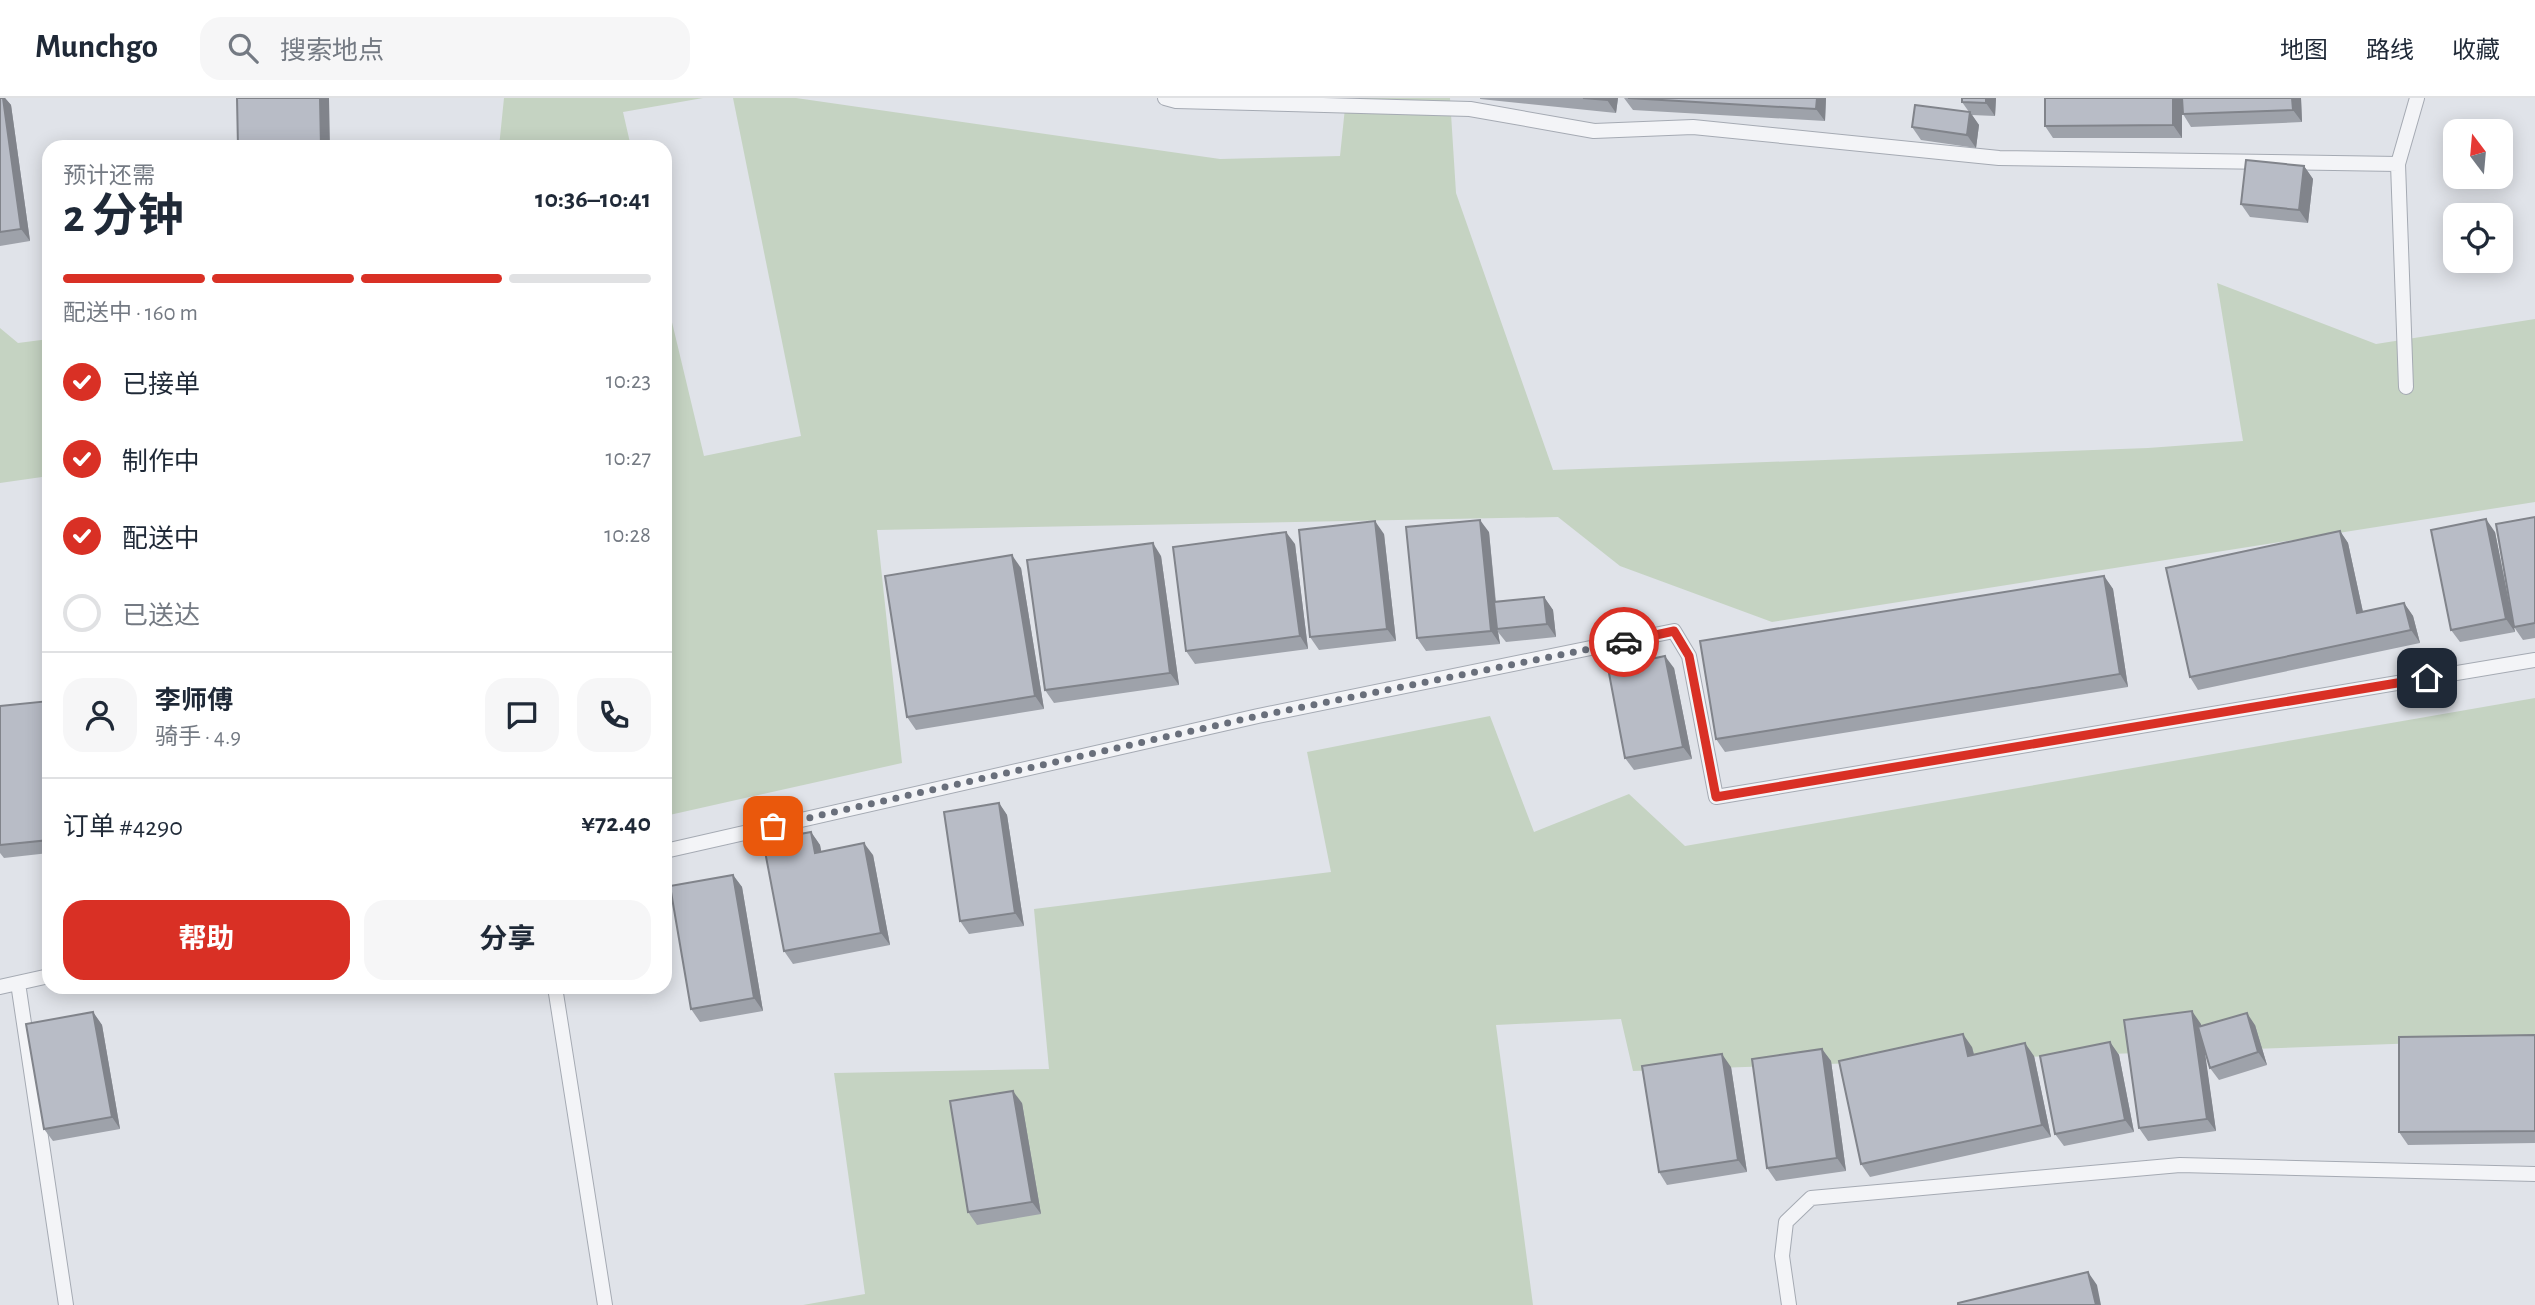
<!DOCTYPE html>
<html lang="zh">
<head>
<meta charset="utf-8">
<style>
	body { margin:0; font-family:"Alegreya Sans","Noto Sans SC",sans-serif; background:#f6f6f7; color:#1f2937; height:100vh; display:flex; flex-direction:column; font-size:26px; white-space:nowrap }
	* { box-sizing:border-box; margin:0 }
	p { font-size:23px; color:#747a83 }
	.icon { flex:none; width:38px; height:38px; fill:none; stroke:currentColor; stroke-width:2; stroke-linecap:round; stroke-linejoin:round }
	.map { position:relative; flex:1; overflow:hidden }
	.panel { position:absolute; left:42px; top:42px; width:630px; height:854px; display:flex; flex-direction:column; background:#fff; border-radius:21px; box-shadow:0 4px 18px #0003 }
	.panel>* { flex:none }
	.needle { width:46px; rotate:344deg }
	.fabs { position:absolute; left:2443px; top:21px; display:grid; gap:14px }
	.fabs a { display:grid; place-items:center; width:70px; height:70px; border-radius:14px; background:#fff; box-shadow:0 4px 18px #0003; font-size:35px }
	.pin { position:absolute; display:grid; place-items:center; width:60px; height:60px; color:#fff; margin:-30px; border-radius:14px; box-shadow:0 4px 10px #0006 }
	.courier { position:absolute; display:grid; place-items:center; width:70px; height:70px; margin:-35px; border:5px solid #d93025; border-radius:50%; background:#fff; color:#222; box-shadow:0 2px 9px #0007 }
	.headline em { font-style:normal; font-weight:700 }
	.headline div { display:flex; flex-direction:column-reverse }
	.headline { display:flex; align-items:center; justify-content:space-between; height:119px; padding:0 21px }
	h1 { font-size:46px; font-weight:700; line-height:52px }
	.bar { display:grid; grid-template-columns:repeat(4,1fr); gap:10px 7px; align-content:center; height:84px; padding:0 21px }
	.bar i { height:9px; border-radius:5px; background:#e0e1e3 }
	.bar .on { background:#d93025 }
	.bar p { grid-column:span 4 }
	.line { display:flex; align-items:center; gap:18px; padding:0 21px; border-top:2px solid #e0e1e3 }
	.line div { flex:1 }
	.round { display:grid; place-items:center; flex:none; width:74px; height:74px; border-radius:21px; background:#f6f6f7 }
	ol { padding:0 21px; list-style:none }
	li { display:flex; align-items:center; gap:21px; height:77px }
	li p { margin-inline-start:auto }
	li .icon { padding:7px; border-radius:50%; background:#d93025; color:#fff; stroke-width:4 }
	li:last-child { color:#747a83 }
	li i { width:38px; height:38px; border:4px solid #e0e1e3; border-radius:50% }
	.action { display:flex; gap:14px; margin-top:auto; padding:14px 21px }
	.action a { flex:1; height:80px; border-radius:21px; background:#d93025; color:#fff; font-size:28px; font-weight:700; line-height:80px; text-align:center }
	.action a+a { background:#f6f6f7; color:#1f2937 }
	header { display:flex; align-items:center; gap:42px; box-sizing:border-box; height:98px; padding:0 35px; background:#fff; border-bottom:2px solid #e0e1e3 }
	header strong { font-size:33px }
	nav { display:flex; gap:38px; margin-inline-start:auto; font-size:24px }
	.search { width:490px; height:63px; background:#f6f6f7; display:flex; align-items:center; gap:18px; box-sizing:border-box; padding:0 24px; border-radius:21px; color:#747a83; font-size:26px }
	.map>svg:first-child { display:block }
	.green { fill:#c5d3c2 }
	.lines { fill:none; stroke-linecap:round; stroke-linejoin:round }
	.lane-casing { stroke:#a5aab3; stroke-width:16 }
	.lane { stroke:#f3f4f7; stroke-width:14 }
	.wall { fill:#9ea2aa }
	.shaded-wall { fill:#81848b }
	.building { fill:#b8bcc6; stroke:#81848b; stroke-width:2 }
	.done { stroke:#696f7b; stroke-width:7; stroke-dasharray:0 12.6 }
	.route { stroke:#d93025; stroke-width:9 }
</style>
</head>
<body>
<header>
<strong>Munchgo</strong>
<div class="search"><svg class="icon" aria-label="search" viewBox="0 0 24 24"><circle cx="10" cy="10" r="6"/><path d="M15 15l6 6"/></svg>搜索地点</div>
<nav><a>地图</a><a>路线</a><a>收藏</a></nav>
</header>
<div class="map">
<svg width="2535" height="1207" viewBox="0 0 2535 1207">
	<rect width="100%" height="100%" fill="#e0e3e9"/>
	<path class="green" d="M504 0H703L623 14 631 49H499Z
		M733 0H796L1220 61 1340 58 1346 0H1450L1456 95 1553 372 2148 350 2243 343 2217 185 2376 246 2535 221V404L1772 524 1620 468 1558 419 877 432 902 665 665 718V195L704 358 801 338Z
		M0 230 18 245 49 241V378L0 385Z
		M2535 600V941L1633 973 1621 921 1496 927 1533 1207H803L865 1196 834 975 1049 971 1034 811 1331 774 1307 654 1490 618 1534 734 1629 696 1685 748Z"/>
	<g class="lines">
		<g class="lane-casing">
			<path id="lane" d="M1165 0 1176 3 1470 11 1594 33 1693 29 1999 60 2398 66
				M2406 289 2398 66 2417 0
				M665 753 1258 618 1674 533 1689 558 1716 699 2535 562
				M18 885 66 1207
				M0 889 49 878
				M555 889 605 1207
				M1789 1207 1782 1158 1786 1124 1811 1100 2180 1067 2535 1076"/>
		</g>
		<use href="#lane" class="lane"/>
	</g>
	<path class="wall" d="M0 0H5L11 7 30 143 0 148Z
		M1480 0H1618L1616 15 1480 1Z
		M1624 0H1826L1825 23 1633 12Z
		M1962 0H1996L1995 18 1972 17 1979 27 1976 50 1921 42 1912 29 1969 14 1962 4Z
		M2045 0H2301L2302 24 2191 29 2183 16 2182 1V40H2053L2045 28Z
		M2304 68 2313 81 2308 125 2250 119 2241 106Z
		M2535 419V540L2523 542 2514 529Z
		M2340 433 2348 445 2363 514 2404 505 2413 518 2420 545 2198 592 2190 579Z
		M1489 434 1496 504 1544 499 1553 512 1556 539 1506 544 1498 534 1500 546 1426 553 1417 540Z
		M2495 434 2515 534 2460 544 2451 532Z
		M1384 436 1396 543 1319 552 1310 539Z
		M1295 446 1308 551 1195 566 1186 553Z
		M1161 458 1179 587 1054 605 1045 592Z
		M1021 470 1044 611 916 632 907 619Z
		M2104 478 2113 491 2128 589 1725 654 1716 641Z
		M1674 570 1692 661 1634 672 1625 660Z
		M49 603V755L4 760 0 755V608Z
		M999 705 1007 717 1024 828 969 836 960 823Z
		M811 734 820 747 821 753 873 757 890 847 793 866 784 853Z
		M733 777 742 789 763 913 700 924 691 911Z
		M93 914 102 927 120 1031 53 1043 44 1031Z
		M2201 926V928L2255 927 2267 967 2219 982 2210 970 2204 951 2216 1033 2148 1043 2139 1030Z
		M2535 937V1045L2408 1047 2399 1034Z
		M2110 944 2119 957 2134 1034 2064 1048 2055 1036Z
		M1972 949 1974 956 2034 958 2051 1039 1870 1079 1861 1066Z
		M1822 951 1831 963 1846 1073 1776 1083 1767 1070Z
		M1731 969 1747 1074 1667 1087 1659 1074Z
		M1022 1005 1041 1116 977 1127 968 1114Z"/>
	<path class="shaded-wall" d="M3 0H5L11 7 30 143 21 131Z
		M320 0H329L330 49H321Z
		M1608 0H1618L1616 15 1607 2Z
		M1817 0H1826L1825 23 1816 11Z
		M1986 0H1996L1995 18 1986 5Z
		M2173 0H2182V40L2173 27Z
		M2292 0H2301L2302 24 2293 12Z
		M1970 14 1979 27 1976 50 1967 37Z
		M2304 68 2313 81 2308 125 2299 112Z
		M2486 421 2495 434 2515 534 2506 521Z
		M1480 422 1489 434 1498 531H1497L1498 534 1500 546 1491 533Z
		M1375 423 1384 436 1396 543 1387 531Z
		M2340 433 2348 445 2366 528 2357 515Z
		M1286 434 1295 446 1308 551 1300 538Z
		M1153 445 1161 458 1179 587 1170 575Z
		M1012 457 1021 470 1044 611 1035 598Z
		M2104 478 2113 491 2128 589 2120 576Z
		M1544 499 1553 512 1556 539 1547 526Z
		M2404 505 2413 518 2420 545 2411 532Z
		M1665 558 1674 570 1692 661 1683 649Z
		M999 705 1007 717 1024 828 1015 815Z
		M811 734 820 747 824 767 815 755Z
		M864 745 873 757 890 847 881 835Z
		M733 777 742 789 763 913 754 900Z
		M2192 913 2201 926 2216 1033 2207 1021Z
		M93 914 102 927 120 1031 112 1019Z
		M2247 915 2255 927 2267 967 2258 954Z
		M1963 936 1972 949 1977 970 1968 958Z
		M2110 944 2119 957 2134 1034 2125 1022Z
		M2025 945 2034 958 2051 1039 2042 1027Z
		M1822 951 1831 963 1846 1073 1837 1060Z
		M1722 956 1731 969 1747 1074 1738 1062Z
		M1013 993 1022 1005 1041 1116 1032 1104Z
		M2088 1174 2097 1187 2101 1207H2096Z"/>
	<path class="building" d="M0 0H3L21 131 0 134Z
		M237 0H320L321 49H238Z
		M1583 0H1608L1607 2Z
		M1628 0H1817L1816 11Z
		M1962 0H1986V5L1962 4Z
		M2045 0H2173V27L2045 28Z
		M2182 0H2292L2293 12 2183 16Z
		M1915 7 1970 14 1967 37 1912 29Z
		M2246 62 2304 68 2299 112 2241 106Z
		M2535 419V525L2514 529 2496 426Z
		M2486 421 2506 521 2451 532 2431 432Z
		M1480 422 1491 533 1417 540 1406 429Z
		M1375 423 1387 531 1310 539 1299 432Z
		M2340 433 2357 515 2404 505 2411 532 2190 579 2166 470Z
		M1286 434 1300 538 1186 553 1173 449Z
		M1153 445 1170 575 1045 592 1027 462Z
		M1012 457 1035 598 907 619 885 478Z
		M2104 478 2120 576 1716 641 1700 543Z
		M1544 499 1547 526 1497 531 1494 504Z
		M1665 558 1683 649 1625 660 1608 570Z
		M49 603V742L0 747V608Z
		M999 705 1015 815 960 823 944 714Z
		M811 734 815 755 864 745 881 835 784 853 763 743Z
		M733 777 754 900 691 911 670 788Z
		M2192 913 2207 1021 2139 1030 2124 922Z
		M93 914 112 1019 44 1031 26 926Z
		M2247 915 2258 954 2210 970 2198 929Z
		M1963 936 1968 958 2025 945 2042 1027 1861 1066 1839 963Z
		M2535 937V1033L2399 1034V939Z
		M2110 944 2125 1022 2055 1036 2040 958Z
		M1822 951 1837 1060 1767 1070 1752 961Z
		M1722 956 1738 1062 1659 1074 1642 968Z
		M1013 993 1032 1104 968 1114 950 1003Z
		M2088 1174 2096 1207H1958V1205Z"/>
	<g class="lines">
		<path class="done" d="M773 728 1258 618 1624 544"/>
		<path class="route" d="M1624 544 1674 533 1689 558 1716 699 2427 580"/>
	</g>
</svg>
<div class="fabs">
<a><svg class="needle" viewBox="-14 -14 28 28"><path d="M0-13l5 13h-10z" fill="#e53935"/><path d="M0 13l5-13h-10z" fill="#747a83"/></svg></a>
<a><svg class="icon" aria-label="locate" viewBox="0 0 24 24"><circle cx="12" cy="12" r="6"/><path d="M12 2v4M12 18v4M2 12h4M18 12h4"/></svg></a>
</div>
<div class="pin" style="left:773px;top:728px;background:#ea580c"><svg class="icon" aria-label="bag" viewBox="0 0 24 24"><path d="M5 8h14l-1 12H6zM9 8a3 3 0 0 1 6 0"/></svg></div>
<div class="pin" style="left:2427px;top:580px;background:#1f2937"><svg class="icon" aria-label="home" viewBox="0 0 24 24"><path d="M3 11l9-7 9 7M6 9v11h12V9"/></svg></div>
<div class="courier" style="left:1624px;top:544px"><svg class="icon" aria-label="car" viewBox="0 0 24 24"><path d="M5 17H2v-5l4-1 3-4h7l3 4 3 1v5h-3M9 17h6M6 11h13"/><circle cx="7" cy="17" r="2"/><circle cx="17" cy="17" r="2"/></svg></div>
<section class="panel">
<div class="headline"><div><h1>2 分钟</h1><p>预计还需</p></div><em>10:36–10:41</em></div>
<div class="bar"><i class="on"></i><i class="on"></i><i class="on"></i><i></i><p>配送中 · 160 m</p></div>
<ol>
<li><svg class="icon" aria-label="check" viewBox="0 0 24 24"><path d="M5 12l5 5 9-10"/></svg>已接单<p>10:23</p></li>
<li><svg class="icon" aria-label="check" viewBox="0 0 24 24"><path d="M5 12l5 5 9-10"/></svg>制作中<p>10:27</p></li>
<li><svg class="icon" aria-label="check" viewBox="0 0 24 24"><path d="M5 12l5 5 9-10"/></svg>配送中<p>10:28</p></li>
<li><i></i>已送达</li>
</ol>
<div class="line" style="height:126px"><a class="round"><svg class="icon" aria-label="person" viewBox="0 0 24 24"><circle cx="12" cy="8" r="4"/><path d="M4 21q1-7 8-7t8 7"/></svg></a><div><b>李师傅</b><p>骑手 · 4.9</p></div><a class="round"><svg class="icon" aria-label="chat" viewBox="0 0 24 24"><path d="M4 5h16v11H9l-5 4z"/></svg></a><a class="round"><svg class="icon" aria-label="phone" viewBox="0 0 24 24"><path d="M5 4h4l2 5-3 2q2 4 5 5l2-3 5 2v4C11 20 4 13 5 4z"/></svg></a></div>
<div class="line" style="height:91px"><div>订单 #4290</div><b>¥72.40</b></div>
<div class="action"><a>帮助</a><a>分享</a></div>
</section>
</div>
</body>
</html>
